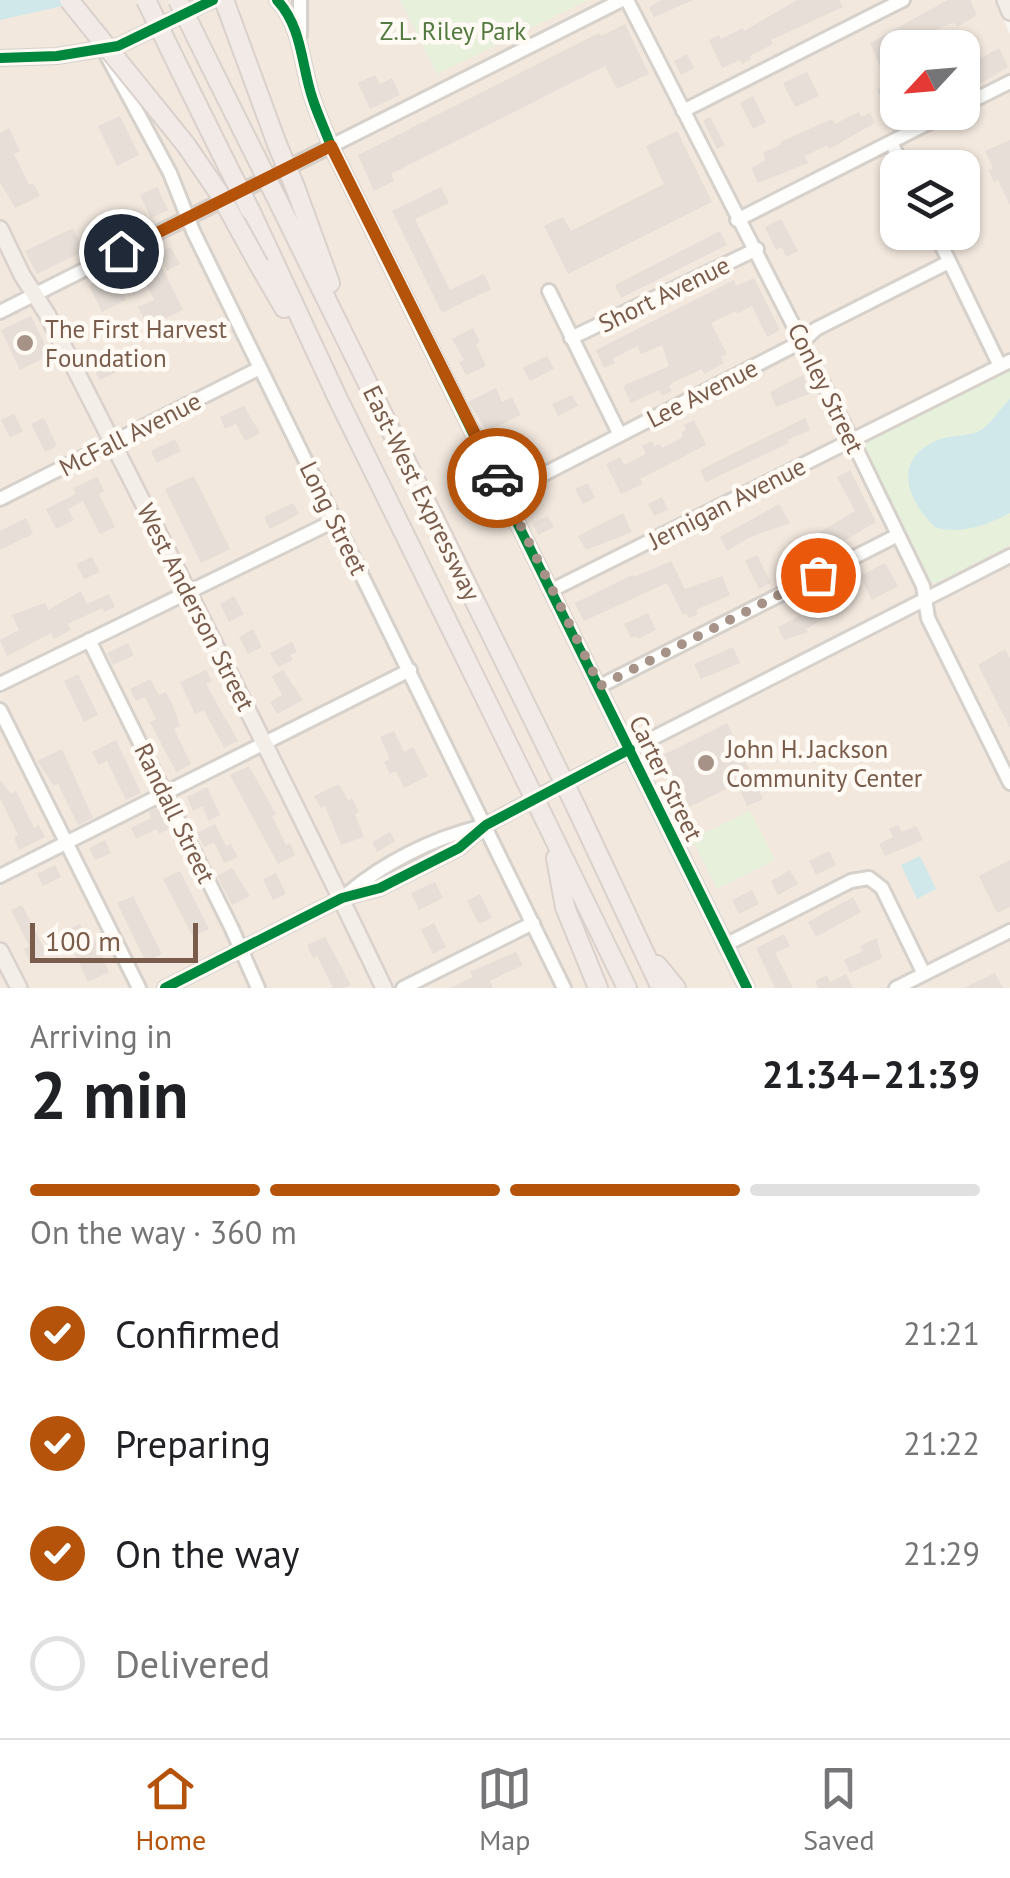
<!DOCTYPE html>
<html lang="en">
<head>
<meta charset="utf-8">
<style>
	body { margin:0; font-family:"PT Sans",sans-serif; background:#f2f2f2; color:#202124; height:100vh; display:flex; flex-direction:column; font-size:38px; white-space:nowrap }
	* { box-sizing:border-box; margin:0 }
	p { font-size:32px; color:#757577 }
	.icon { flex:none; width:55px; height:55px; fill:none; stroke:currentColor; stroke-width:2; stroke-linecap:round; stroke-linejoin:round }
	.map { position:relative; height:988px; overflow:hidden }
	.details { display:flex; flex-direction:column; background:#fff; flex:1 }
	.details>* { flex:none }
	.needle { width:65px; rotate:244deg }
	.controls { position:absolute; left:880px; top:30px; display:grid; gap:20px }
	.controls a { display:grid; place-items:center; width:100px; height:100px; border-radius:20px; background:#fff; box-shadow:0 2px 8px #0004; font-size:50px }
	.scale { position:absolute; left:30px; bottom:25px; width:168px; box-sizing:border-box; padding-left:10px; border:5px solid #7a5c4d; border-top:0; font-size:28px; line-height:35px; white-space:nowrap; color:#7a5c4d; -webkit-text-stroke:8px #fffaf3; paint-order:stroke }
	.pin { position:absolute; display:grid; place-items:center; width:85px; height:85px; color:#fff; margin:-42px; border:5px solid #fff; border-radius:50%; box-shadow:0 2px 10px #0007 }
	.courier { position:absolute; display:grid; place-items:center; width:100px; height:100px; margin:-50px; border:8px solid #b45309; border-radius:50%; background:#fff; color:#222; box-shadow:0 2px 12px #0007 }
	.headline em { font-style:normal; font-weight:600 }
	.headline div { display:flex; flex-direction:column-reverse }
	.headline { display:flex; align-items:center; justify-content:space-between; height:170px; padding:0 30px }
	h1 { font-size:65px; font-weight:600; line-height:75px }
	.bar { display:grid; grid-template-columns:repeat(4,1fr); gap:15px 10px; align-content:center; height:120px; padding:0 30px }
	.bar i { height:12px; border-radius:8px; background:#e0e0e0 }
	.bar .on { background:#b45309 }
	.bar p { grid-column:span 4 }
	ol { padding:0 30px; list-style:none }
	li { display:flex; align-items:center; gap:30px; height:110px }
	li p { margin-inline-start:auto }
	li .icon { padding:10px; border-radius:50%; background:#b45309; color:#fff; stroke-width:4 }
	li:last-child { color:#757577 }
	li i { width:55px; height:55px; border:5px solid #e0e0e0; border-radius:50% }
	.menu { display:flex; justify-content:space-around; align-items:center; height:140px; border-top:2px solid #e0e0e0; background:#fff; font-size:28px; color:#757577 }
	.menu a { display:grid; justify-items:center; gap:5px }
	.menu .on { color:#b45309 }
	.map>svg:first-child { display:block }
	.residential { fill:#f2e8de; fill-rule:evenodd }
	.green { fill:#e7f0db }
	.water { fill:#d0e8ea }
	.building { fill:#e6ded7 }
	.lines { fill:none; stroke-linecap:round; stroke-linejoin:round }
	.minor-casing { stroke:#d7d1cb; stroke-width:18 }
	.major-casing { stroke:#dad1cc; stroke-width:20 }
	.highway-casing { stroke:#dad1cc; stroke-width:22 }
	.minor { stroke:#fefefd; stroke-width:12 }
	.major { stroke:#f3eee8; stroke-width:15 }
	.highway { stroke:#f2eae7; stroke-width:18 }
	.highway-bridge-casing { stroke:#dad1cc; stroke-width:22; stroke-linecap:butt }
	.highway-bridge { stroke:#f2eae7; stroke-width:18 }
	.cycleway-casing { stroke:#fffaf3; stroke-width:16 }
	.cycleway { stroke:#00873e; stroke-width:10 }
	.done { stroke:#a69286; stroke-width:10; stroke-dasharray:0 18 }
	.route { stroke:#b45309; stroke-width:12 }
	.poi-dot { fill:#a69286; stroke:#fffaf3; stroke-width:4 }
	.labels { text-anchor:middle; stroke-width:9; stroke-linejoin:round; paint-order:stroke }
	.park-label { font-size:25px; fill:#537a41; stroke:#fffaf3 }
	.street-label { font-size:25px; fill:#7a5c4d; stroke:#fffaf3 }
	.poi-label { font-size:25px; fill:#7a5c4d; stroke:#fffaf3; text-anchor:start }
</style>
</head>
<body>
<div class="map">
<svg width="1010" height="988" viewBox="0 0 1010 988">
	<rect width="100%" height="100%" fill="#f9f5f0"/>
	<path class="residential" d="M0 0H994L1010 34V988H0ZM898 48H962V112H898ZM898 168H962V232H898Z"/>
	<path class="green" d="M400 0H588L437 74Z
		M1010 370V545L937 583 928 582 863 448 871 438Z
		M750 811 775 860 717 889 692 839Z"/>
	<path class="water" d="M0 0H70L67 5 0 20Z
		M1010 399V513C987 525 961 535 935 527 906 499 892 459 938 440 952 434 971 438 984 428 993 420 1001 408 1010 399Z
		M920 856 936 889 917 899 901 865Z"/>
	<path class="building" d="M662 0H693L654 17 649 7Z
		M797 0H839L843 7 771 40 773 44 750 56 751 59 742 64 740 60 722 68 709 40 719 35 721 39 743 28 744 31Z
		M948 0H970L977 15 957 27 955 23 949 24 927 34 909 44 911 48H898L887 55 891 64 881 69 870 43Z
		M625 24 649 74 617 89 605 66 391 174 394 181 374 191 358 155 599 33 601 36Z
		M999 48 1008 67 980 84 975 77 962 83V69Z
		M687 54 694 68 681 75 674 61Z
		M807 72 819 96 795 107 783 83Z
		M375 75 380 84 392 78 400 95 370 109 358 83Z
		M890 83 898 96V112H918L898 123 897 128 877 90Z
		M753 96 766 122 753 129 740 103Z
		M859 112 861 117 870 113 875 123 829 149 827 145 805 156 808 163 758 183 751 168 766 160 763 153 781 144 780 142 832 119 835 124Z
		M120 116 139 155 117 166 98 126Z
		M710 117 725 145 717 149 703 121Z
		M9 128 20 151 14 154 29 185 33 183 40 196 15 208 0 182V133Z
		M677 131 712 202 568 274 544 226 563 217 571 231 664 184 646 146Z
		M1010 140V205L998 180 994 182 988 170 993 168 985 151Z
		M157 187 168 210 151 218 140 195Z
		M441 187 449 203 415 219 450 290 484 274 491 289 442 313 392 211Z
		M781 219 798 251 786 257 782 247 776 250 765 227Z
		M73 228 84 251 37 274 25 251Z
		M720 231 727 245 621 298 615 285Z
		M171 247 180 264 167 271 158 253Z
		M162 267 183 310 148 327 138 307 154 300 143 277Z
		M113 274 126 300 102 312 89 286Z
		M754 278 780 330 767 337 752 306 737 314 736 311 711 323 727 354 721 357 724 363 704 374 702 369 674 382 669 386 672 391 662 396 659 390 631 403 623 386 669 366 662 345 641 354 637 346 613 359 615 363 604 368 596 350 734 280 736 286Z
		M31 316 50 355 20 370 1 330Z
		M473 328 480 342 476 345 486 366 466 375 459 362 464 360 452 339Z
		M114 354 121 370 100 380 92 365Z
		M547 356 554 369 530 381 523 368Z
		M803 375 811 393 776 407 770 392Z
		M496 388 502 402 512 397 521 415 487 431 468 402Z
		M572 395 578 406 558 416 552 404Z
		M244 406 260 433 245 441 236 424 225 429 220 417Z
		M14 414 23 431 10 438 1 420Z
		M44 418 57 446 45 452 31 424Z
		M805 418 810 430 788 440 789 443 706 482 700 470Z
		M694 420 706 445 640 479 643 484 621 494 606 464 620 457 624 465 646 454 642 446 652 441 654 446 660 444 662 448 683 437 681 433 686 430 684 425Z
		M175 439 181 451 157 463 151 451Z
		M850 470 876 522 827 551 818 533 855 511 837 477Z
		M194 476 230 549 201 563 165 489Z
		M97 477 104 491 99 494 115 527 100 534 83 501 68 509 74 520 56 529 46 509 76 494 73 488Z
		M588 483 595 498 583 504 575 489Z
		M662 497 668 510 654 516 648 504Z
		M293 503 299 514 270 529 264 517Z
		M779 504 790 523 748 538 727 551 720 537Z
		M623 513 632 532 586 550 578 536Z
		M548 516 554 527 538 535 533 523Z
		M26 518 33 534 0 550V531Z
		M757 555 771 583 759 589 745 561Z
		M92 557 100 572 84 579 76 564Z
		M671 561 685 589 722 576 730 595 696 610 698 614 689 618 686 613 683 615 667 583 584 621 575 603 632 575 634 577Z
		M885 563 898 586 872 600 860 576Z
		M81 591 87 604 109 594 115 607 104 612 102 608 68 624 71 630 54 639 51 633 7 656 0 640 19 630 12 615 45 603 48 610Z
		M234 596 244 614 229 622 220 604Z
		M825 603 831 615 806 629 808 632 784 640 778 627Z
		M648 613 656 630 638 639 636 636 631 638 624 624Z
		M253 629 262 647 248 654 239 637Z
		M292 642 297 652 290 655 293 660 278 667 270 653Z
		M128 643 134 655 113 665 107 653Z
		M733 647 740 663 701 679 694 664Z
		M1005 649 1010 659V728L978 665Z
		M206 670 212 681 206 684 238 741 224 748 204 710 195 714 180 682Z
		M283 670 303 700 277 714 270 702 282 695 272 676Z
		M78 674 98 715 84 722 64 681Z
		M150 679 159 695 166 692 173 706 180 726 174 729 191 764 176 772 150 722 156 719 145 697 136 701 130 689Z
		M727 723 763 799 747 806 737 784 685 809 667 771 670 770 663 755Z
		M394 731 404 752 413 747 428 776 404 788 396 771 390 774 384 762 390 759 380 737Z
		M116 740 141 793 126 800 107 761 99 765 92 752Z
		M62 749 93 818 78 825 58 784 54 786 37 761Z
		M249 766 276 814 272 816 286 845 290 843 295 855 278 864 230 775Z
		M0 780 11 794 16 791 34 828 39 825 45 837 19 850 14 838 18 835 0 798Z
		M339 784 348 800 352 798 359 812 355 814 364 837 341 845 325 806 321 808 314 796Z
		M207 787 220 815 209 821 202 806 193 811 187 797Z
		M160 807 171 828 159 834 157 829 136 839 131 828 151 818 149 812Z
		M215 824 226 846 231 844 238 857 224 863 214 842 204 847 197 833Z
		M898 825 902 832 916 826 923 840 885 856 879 844 893 837 889 829Z
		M390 832 395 841 377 852 372 842Z
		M105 840 111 853 95 860 89 848Z
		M829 851 836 865 816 875 809 861Z
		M1010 860V907L997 913 979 876Z
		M55 865 61 877 43 886 37 874Z
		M232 868 250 896 232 905 217 876Z
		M790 870 798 884 778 895 771 881Z
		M180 871 209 929 193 937 163 879Z
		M276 873 286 894 273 900 263 879Z
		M435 882 443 898 419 910 411 893Z
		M752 890 759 904 739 914 732 900Z
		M480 894 492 918 479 924 467 901Z
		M133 896 162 954 146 962 117 903Z
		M853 897 861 912 816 937 808 922Z
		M22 905 47 954 30 962 24 949 29 946 11 910Z
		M434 923 446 947 433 954 421 930Z
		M80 924 88 941 94 938 109 972 88 982 64 931Z
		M784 934 790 946 775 953 793 988H775L756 948Z
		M325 937 351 985 344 988H333L317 956 313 958 307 945Z
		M877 938 882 958 850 973 844 960 863 951 860 946Z
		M516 952 523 965 490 981 493 988H451L473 977 470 972Z
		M995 973 1003 988H964Z
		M846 974 853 988H818L815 981 827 975 830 982Z"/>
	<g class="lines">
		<g class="minor-casing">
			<path id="minor" d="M277 0C303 28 301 66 313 100 318 115 325 130 331 146L747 988
				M300 0V35
				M627 0 852 440 923 586 928 618 1010 783
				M107 56 170 173 193 231 564 988
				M0 58 57 56 118 46 213 0
				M962 106 1010 82
				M683 111 903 0
				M891 142 903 168
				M737 220 950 112
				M935 232 1000 366
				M549 291 620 435
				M0 312 622 0
				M571 338 757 249
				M505 494 803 341 816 329 949 262
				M0 499 260 368
				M552 590 1010 361
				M89 640 232 929 258 988
				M0 684 334 521
				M600 686 898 535
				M0 710 139 988
				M0 876 410 670
				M347 894C384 863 431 839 479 827
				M725 945 851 881 869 878 882 888 924 974
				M165 988 342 898 380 888 459 848 486 825 547 792 1010 556
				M403 988 533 923
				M896 988 1010 931"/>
		</g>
		<g class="major-casing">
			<path id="major" d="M1005 0 1010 12
				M0 229 22 275 47 314C161 538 275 761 384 988
				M0 951 19 988"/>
		</g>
		<g class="highway-casing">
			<path id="highway" d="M224 0 277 144
				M207 59 255 155
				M181 72 229 169
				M295 187 330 283
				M276 197 556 766
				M250 210 338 399 526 781
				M259 265 284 308
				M576 807 661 988
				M546 822 627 988
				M556 858 565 907 598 988
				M657 965 676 988"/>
		</g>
		<use href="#minor" class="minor"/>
		<use href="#major" class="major"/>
		<use href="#highway" class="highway"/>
		<g class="highway-bridge-casing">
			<path id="highway-bridge" d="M69 0 186 145 221 196 259 265
				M146 0 181 72
				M178 0 207 59
				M277 144 295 187
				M255 155 276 197
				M229 169 250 210
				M556 766 576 807
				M526 781 546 822"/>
		</g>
		<use href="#highway-bridge" class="highway-bridge"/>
		<g class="cycleway-casing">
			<path id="cycleway" d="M277 0C303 28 301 66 313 100 318 115 325 130 331 146L747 988
				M0 58 57 56 118 46 213 0
				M165 988 342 898 380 888 459 848 486 825 630 749"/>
		</g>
		<use href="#cycleway" class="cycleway"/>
	</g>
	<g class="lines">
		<path class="done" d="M497 478 600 686 818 575"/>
		<path class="route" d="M121 251 331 146 497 478"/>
	</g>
	<g class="poi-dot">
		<circle cx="25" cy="343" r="10"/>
		<circle cx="706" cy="763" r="10"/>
	</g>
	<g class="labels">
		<g class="park-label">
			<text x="453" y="40">Z.L. Riley Park</text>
		</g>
		<g class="street-label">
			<text transform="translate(664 294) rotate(-26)" y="9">Short Avenue</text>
			<text transform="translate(826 388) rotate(64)" y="9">Conley Street</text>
			<text transform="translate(702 393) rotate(-27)" y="9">Lee Avenue</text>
			<text transform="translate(130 434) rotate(-27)" y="9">McFall Avenue</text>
			<text transform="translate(422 493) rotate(64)" y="9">East-West Expressway</text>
			<text transform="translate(727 503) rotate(-27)" y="9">Jernigan Avenue</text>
			<text transform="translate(334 518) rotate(64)" y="9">Long Street</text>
			<text transform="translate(196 607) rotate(63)" y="9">West Anderson Street</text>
			<text transform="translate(666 778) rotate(64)" y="9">Carter Street</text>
			<text transform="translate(175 813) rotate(64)" y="9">Randall Street</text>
		</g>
		<g class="poi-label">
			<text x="45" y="338">The First Harvest<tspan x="45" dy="29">Foundation</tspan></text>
			<text x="726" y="758">John H. Jackson<tspan x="726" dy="29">Community Center</tspan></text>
		</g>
	</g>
</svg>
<div class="controls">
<a><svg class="needle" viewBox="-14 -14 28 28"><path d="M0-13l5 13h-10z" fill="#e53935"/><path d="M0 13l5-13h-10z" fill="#757577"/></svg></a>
<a><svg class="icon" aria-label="layers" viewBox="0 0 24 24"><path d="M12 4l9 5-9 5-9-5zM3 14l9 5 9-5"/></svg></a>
</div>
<div class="scale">100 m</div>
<div class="pin" style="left:818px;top:575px;background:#ea580c"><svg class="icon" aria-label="bag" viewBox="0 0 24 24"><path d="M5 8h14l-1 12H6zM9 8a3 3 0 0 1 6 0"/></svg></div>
<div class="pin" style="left:121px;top:251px;background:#1f2937"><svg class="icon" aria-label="home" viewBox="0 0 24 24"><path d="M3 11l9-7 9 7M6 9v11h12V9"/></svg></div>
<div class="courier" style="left:497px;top:478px"><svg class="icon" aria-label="car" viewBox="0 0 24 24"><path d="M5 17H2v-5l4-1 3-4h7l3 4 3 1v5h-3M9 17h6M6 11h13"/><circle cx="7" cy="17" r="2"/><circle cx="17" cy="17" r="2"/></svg></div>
</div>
<section class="details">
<div class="headline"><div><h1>2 min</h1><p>Arriving in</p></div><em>21:34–21:39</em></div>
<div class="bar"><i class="on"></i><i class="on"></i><i class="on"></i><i></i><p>On the way · 360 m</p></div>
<ol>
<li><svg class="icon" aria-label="check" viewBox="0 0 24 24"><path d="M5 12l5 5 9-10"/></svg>Confirmed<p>21:21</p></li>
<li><svg class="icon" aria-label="check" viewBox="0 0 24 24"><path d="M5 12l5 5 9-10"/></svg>Preparing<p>21:22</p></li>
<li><svg class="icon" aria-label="check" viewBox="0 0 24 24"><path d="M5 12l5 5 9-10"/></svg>On the way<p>21:29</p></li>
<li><i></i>Delivered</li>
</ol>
</section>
<nav class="menu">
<a class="on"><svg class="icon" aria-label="home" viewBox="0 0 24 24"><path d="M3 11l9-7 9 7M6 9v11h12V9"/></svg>Home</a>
<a><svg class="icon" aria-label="map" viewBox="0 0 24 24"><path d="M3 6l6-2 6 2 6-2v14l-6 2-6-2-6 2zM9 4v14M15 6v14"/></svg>Map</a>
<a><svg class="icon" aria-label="saved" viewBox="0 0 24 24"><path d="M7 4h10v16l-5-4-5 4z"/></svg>Saved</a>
</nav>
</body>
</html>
